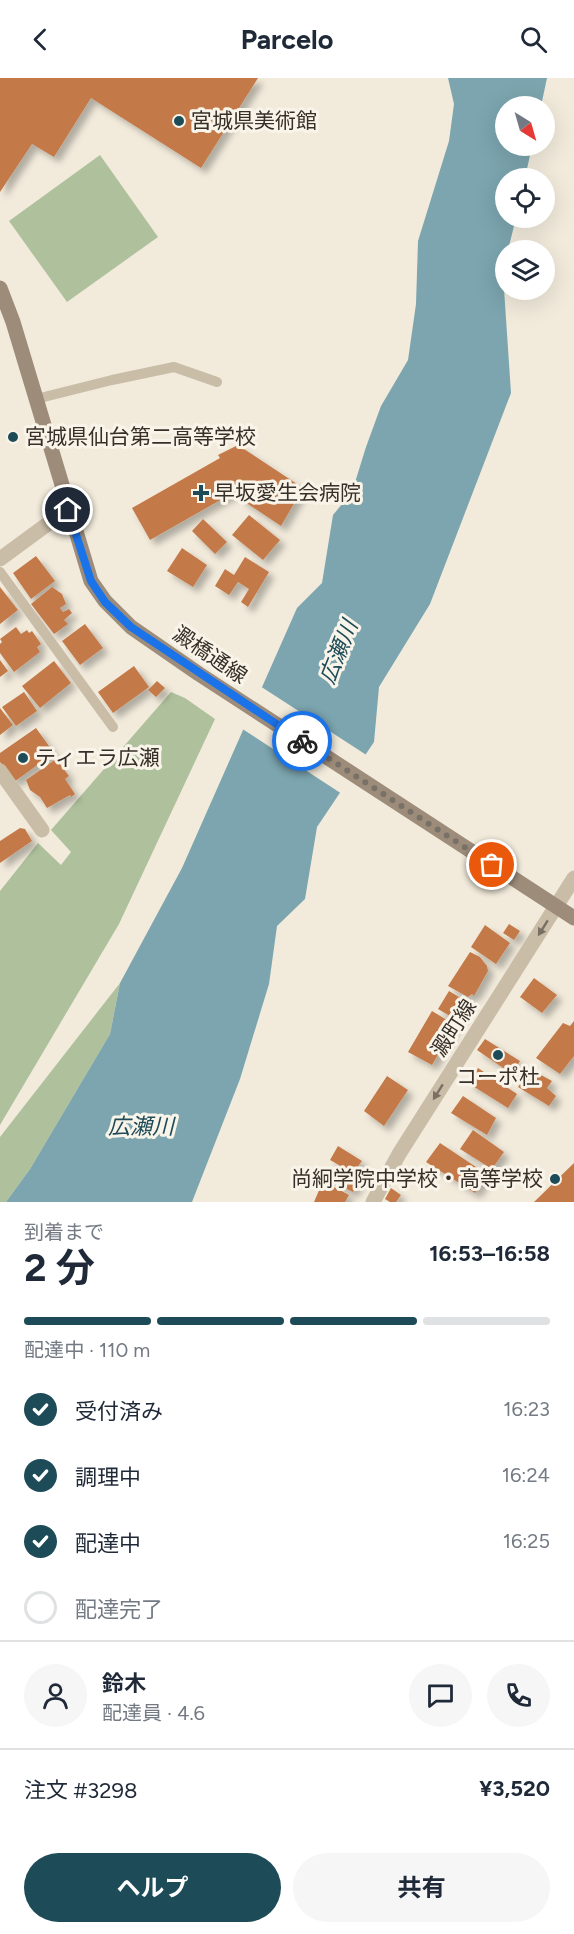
<!DOCTYPE html>
<html lang="ja">
<head>
<meta charset="utf-8">
<style>
	body { margin:0; font-family:Figtree,"Noto Sans JP",sans-serif; background:#f6f6f7; color:#1f2937; height:100vh; display:flex; flex-direction:column; font-size:22px; white-space:nowrap }
	* { box-sizing:border-box; margin:0 }
	p { font-size:20px; color:#747a83 }
	.icon { flex:none; width:33px; height:33px; fill:none; stroke:currentColor; stroke-width:2; stroke-linecap:round; stroke-linejoin:round }
	.map { position:relative; height:1124px; overflow:hidden }
	.details { display:flex; flex-direction:column; background:#fff; flex:1 }
	.details>* { flex:none }
	.needle { width:39px; rotate:143deg }
	.buttons { position:absolute; left:495px; top:18px; display:grid; gap:12px }
	.buttons a { display:grid; place-items:center; width:60px; height:60px; border-radius:50%; background:#fff; box-shadow:0 6px 24px #0002; font-size:30px }
	.pin { position:absolute; display:grid; place-items:center; width:51px; height:51px; color:#fff; margin:-26px; border:3px solid #fff; border-radius:50%; box-shadow:0 2px 6px #0007 }
	.courier { position:absolute; display:grid; place-items:center; width:60px; height:60px; margin:-30px; border:4px solid #1a73e8; border-radius:50%; background:#fff; color:#222; box-shadow:0 2px 8px #0007 }
	.head em { font-style:normal; font-weight:700 }
	.head div { display:flex; flex-direction:column-reverse }
	.head { display:flex; align-items:center; justify-content:space-between; height:102px; padding:0 24px }
	h1 { font-size:39px; font-weight:700; line-height:45px }
	.bar { display:grid; grid-template-columns:repeat(4,1fr); gap:9px 6px; align-content:center; height:72px; padding:0 24px }
	.bar i { height:8px; border-radius:4px; background:#e0e1e3 }
	.bar .active { background:#1e4b58 }
	.bar p { grid-column:span 4 }
	.line { display:flex; align-items:center; gap:15px; padding:0 24px; border-top:2px solid #e0e1e3 }
	.line div { flex:1 }
	.round { display:grid; place-items:center; flex:none; width:63px; height:63px; border-radius:32px; background:#f6f6f7 }
	ol { padding:0 24px; list-style:none }
	li { display:flex; align-items:center; gap:18px; height:66px }
	li p { margin-inline-start:auto }
	li .icon { padding:6px; border-radius:50%; background:#1e4b58; color:#fff; stroke-width:4 }
	li:last-child { color:#747a83 }
	li i { width:33px; height:33px; border:3px solid #e0e1e3; border-radius:50% }
	.button { display:flex; gap:12px; margin-top:auto; padding:12px 24px }
	.button a { flex:1; height:69px; border-radius:36px; background:#1e4b58; color:#fff; font-size:24px; font-weight:700; line-height:69px; text-align:center }
	.button a+a { background:#f6f6f7; color:#1f2937 }
	header { display:flex; justify-content:space-between; align-items:center; height:78px; padding:0 24px; background:#fff; font-size:27px; font-weight:700 }
	.map>svg:first-child { display:block }
	.green { fill:#afc19c }
	.water { fill:#7ca5af }
	.pier { fill:#f2ebdc }
	.building { fill:#c47948; filter:url(#shadow) }
	.lines { fill:none; stroke-linecap:round; stroke-linejoin:round }
	.lane { stroke:#cabda8; stroke-width:10 }
	.street { stroke:#cabda8; stroke-width:15 }
	.secondary { stroke:#9e8c7a; stroke-width:15 }
	.oneway { fill:#796f62 }
	.done { stroke:#787167; stroke-width:6; stroke-dasharray:0 10.8 }
	.route { stroke:#1a73e8; stroke-width:8 }
	.poi-dot { fill:#1e4b58; stroke:#f9f4e9; stroke-width:2 }
	.labels { text-anchor:middle; stroke-width:6; stroke-linejoin:round; paint-order:stroke }
	.poi-label { font-size:21px; fill:#372f28; stroke:#f9f4e9; text-anchor:start }
	.street-label { font-size:21px; fill:#372f28; stroke:#f9f4e9 }
	.water-label { font-size:22px; font-style:italic; fill:#1e4b58; stroke:#f9f4e9 }
</style>
</head>
<body>
<header><svg class="icon" aria-label="back" viewBox="0 0 24 24"><path d="M15 5l-7 7 7 7"/></svg>Parcelo<svg class="icon" aria-label="search" viewBox="0 0 24 24"><circle cx="10" cy="10" r="6"/><path d="M15 15l6 6"/></svg></header>
<div class="map">
<svg width="574" height="1124" viewBox="0 0 574 1124">
	<defs>
		<filter id="shadow"><feDropShadow dx="5.5" dy="5.5" stdDeviation="3" flood-color="#0004"/></filter>
	</defs>
	<rect width="100%" height="100%" fill="#f2ebdc"/>
	<path class="green" d="M100 77 158 159 67 224 9 143Z
		M171 614 185 620 215 641 119 846 0 1047V813L38 765 61 787 71 774 51 752Z
		M120 905 110 956 30 1091 6 1124H0V1059Z"/>
	<path class="water" d="M448 0H547L541 28H506V68H532L525 100H506V140H516L508 172H506L503 196 511 315 430 526 379 609 374 664 317 749 305 821 277 848 269 906 240 1001 192 1124H6L30 1091 110 956 120 905 182 790 297 530 322 505 333 437 352 414 366 369 381 328 408 282 416 226 418 163 449 63 454 26Z"/>
	<path class="pier" d="M260 608 368 678 342 716 241 650Z"/>
	<path class="building" d="M0 0H258L201 90 91 20 54 79 32 66 0 114Z
		M238 367 303 410 281 448 242 422 238 412 150 462 132 430 220 380 218 377Z
		M249 437 280 462 263 482 232 457Z
		M203 441 227 464 215 476 192 453Z
		M182 470 207 487 193 509 167 493Z
		M36 478 55 503 31 521 13 495Z
		M245 479 269 494 248 529 241 524 249 511 238 504 229 517 215 508 225 491 234 497Z
		M0 509 18 532 0 546Z
		M52 509 62 516 66 526 60 530 63 534 69 531 72 535 64 542 68 546 54 556 31 526Z
		M85 546 103 570 80 587 62 563Z
		M16 549 21 556 27 552 29 555 32 553 41 566 37 569 40 574 14 594 0 575V566L2 564 0 561Z
		M0 582 8 593 0 599Z
		M54 583 71 605 40 630 22 608Z
		M134 588 149 609 113 635 98 614Z
		M157 603 165 610 156 619 148 612Z
		M24 614 37 633 16 648 2 629Z
		M0 630 13 647 0 657Z
		M36 650 54 675 14 704 0 684V675Z
		M56 681 69 698 65 701 75 716 71 719 70 717 47 730 40 719 30 712 26 702Z
		M20 750 25 751 32 763 0 785V763Z
		M509 846 520 853 514 862 503 855Z
		M485 847 510 865 496 886 471 869Z
		M470 874 480 879 487 888 488 893 474 918 472 916 468 919 448 908Z
		M534 900 557 917 542 935 520 919Z
		M449 913 469 925 457 942 438 931Z
		M432 933 455 947 432 987 408 974Z
		M574 943V978L560 996 536 980 563 945 570 948Z
		M485 961 520 983 512 996 477 972Z
		M478 990 517 1016 508 1030 468 1005Z
		M530 991 552 1003 547 1010 556 1018 549 1028 518 1009Z
		M387 998 408 1012 384 1048 364 1033Z
		M463 1018 496 1040 487 1057 451 1035Z
		M473 1052 504 1074 492 1091 460 1071Z
		M440 1065 488 1097 475 1115 426 1084Z
		M338 1068 362 1083 353 1095 330 1082Z
		M574 1085V1124H534Z
		M334 1089 359 1102 353 1114 326 1101Z
		M323 1103 349 1117 345 1124H314Z
		M391 1110 401 1117 396 1124H390L385 1121Z"/>
	<g class="lines">
		<path class="lane" d="M36 321 112 302 174 289 217 304
			M0 494 113 649"/>
		<path class="street" d="M0 481 68 431
			M0 693 42 752
			M373 1124 399 1076 574 800"/>
		<path class="secondary" d="M0 210 13 244 91 503 105 523 131 549 199 596 574 840"/>
	</g>
	<defs><path id="oneway-solid" d="M-6-.8H1V-3.2L6.5 0L1 3.2V.8H-6Z" transform="scale(1.5)"/></defs>
	<g class="oneway">
		<use href="#oneway-solid" transform="translate(543 850) rotate(122)"/>
		<use href="#oneway-solid" transform="translate(438 1014) rotate(122)"/>
	</g>
	<g class="lines">
		<path class="done" d="M302 663 492 787"/>
		<path class="route" d="M68 432 91 503 105 524 131 549 302 663"/>
	</g>
	<g class="poi-dot">
		<circle cx="179" cy="43" r="6"/>
		<circle cx="13" cy="359" r="6"/>
		<path d="M198 406h6v6h6v6h-6v6h-6v-6h-6v-6h6z"/>
		<circle cx="23" cy="680" r="6"/>
		<circle cx="498" cy="977" r="6"/>
		<circle cx="555" cy="1101" r="6"/>
	</g>
	<g class="labels">
		<g class="poi-label">
			<text x="191" y="50">宮城県美術館</text>
			<text x="25" y="366">宮城県仙台第二高等学校</text>
			<text x="214" y="422">早坂愛生会病院</text>
			<text x="35" y="687">ティエラ広瀬</text>
			<text x="498" y="1006" text-anchor="middle">コーポ杜</text>
			<text x="543" y="1108" text-anchor="end">尚絅学院中学校・高等学校</text>
		</g>
		<g class="street-label">
			<text transform="translate(210 577) rotate(34)" y="7">澱橋通線</text>
			<text transform="translate(454 950) rotate(-57)" y="7">澱町線</text>
		</g>
		<g class="water-label">
			<text transform="translate(338 574) rotate(-68)" y="8">広瀬川</text>
			<text x="141" y="1056">広瀬川</text>
		</g>
	</g>
</svg>
<div class="buttons">
<a><svg class="needle" viewBox="-14 -14 28 28"><path d="M0-13l5 13h-10z" fill="#e53935"/><path d="M0 13l5-13h-10z" fill="#747a83"/></svg></a>
<a><svg class="icon" aria-label="locate" viewBox="0 0 24 24"><circle cx="12" cy="12" r="6"/><path d="M12 2v4M12 18v4M2 12h4M18 12h4"/></svg></a>
<a><svg class="icon" aria-label="layers" viewBox="0 0 24 24"><path d="M12 4l9 5-9 5-9-5zM3 14l9 5 9-5"/></svg></a>
</div>
<div class="pin" style="left:492px;top:787px;background:#ea580c"><svg class="icon" aria-label="bag" viewBox="0 0 24 24"><path d="M5 8h14l-1 12H6zM9 8a3 3 0 0 1 6 0"/></svg></div>
<div class="pin" style="left:68px;top:432px;background:#1f2937"><svg class="icon" aria-label="home" viewBox="0 0 24 24"><path d="M3 11l9-7 9 7M6 9v11h12V9"/></svg></div>
<div class="courier" style="left:302px;top:663px"><svg class="icon" aria-label="bike" viewBox="0 0 24 24"><circle cx="6" cy="16" r="4"/><circle cx="18" cy="16" r="4"/><path d="M6 16l4-8h5l3 8M10 8l3 8H6M13 5h3"/></svg></div>
</div>
<section class="details">
<div class="head"><div><h1>2 分</h1><p>到着まで</p></div><em>16:53–16:58</em></div>
<div class="bar"><i class="active"></i><i class="active"></i><i class="active"></i><i></i><p>配達中 · 110 m</p></div>
<ol>
<li><svg class="icon" aria-label="check" viewBox="0 0 24 24"><path d="M5 12l5 5 9-10"/></svg>受付済み<p>16:23</p></li>
<li><svg class="icon" aria-label="check" viewBox="0 0 24 24"><path d="M5 12l5 5 9-10"/></svg>調理中<p>16:24</p></li>
<li><svg class="icon" aria-label="check" viewBox="0 0 24 24"><path d="M5 12l5 5 9-10"/></svg>配達中<p>16:25</p></li>
<li><i></i>配達完了</li>
</ol>
<div class="line" style="height:108px"><a class="round"><svg class="icon" aria-label="person" viewBox="0 0 24 24"><circle cx="12" cy="8" r="4"/><path d="M4 21q1-7 8-7t8 7"/></svg></a><div><b>鈴木</b><p>配達員 · 4.6</p></div><a class="round"><svg class="icon" aria-label="chat" viewBox="0 0 24 24"><path d="M4 5h16v11H9l-5 4z"/></svg></a><a class="round"><svg class="icon" aria-label="phone" viewBox="0 0 24 24"><path d="M5 4h4l2 5-3 2q2 4 5 5l2-3 5 2v4C11 20 4 13 5 4z"/></svg></a></div>
<div class="line" style="height:78px"><div>注文 #3298</div><b>¥3,520</b></div>
<div class="button"><a>ヘルプ</a><a>共有</a></div>
</section>
</body>
</html>
